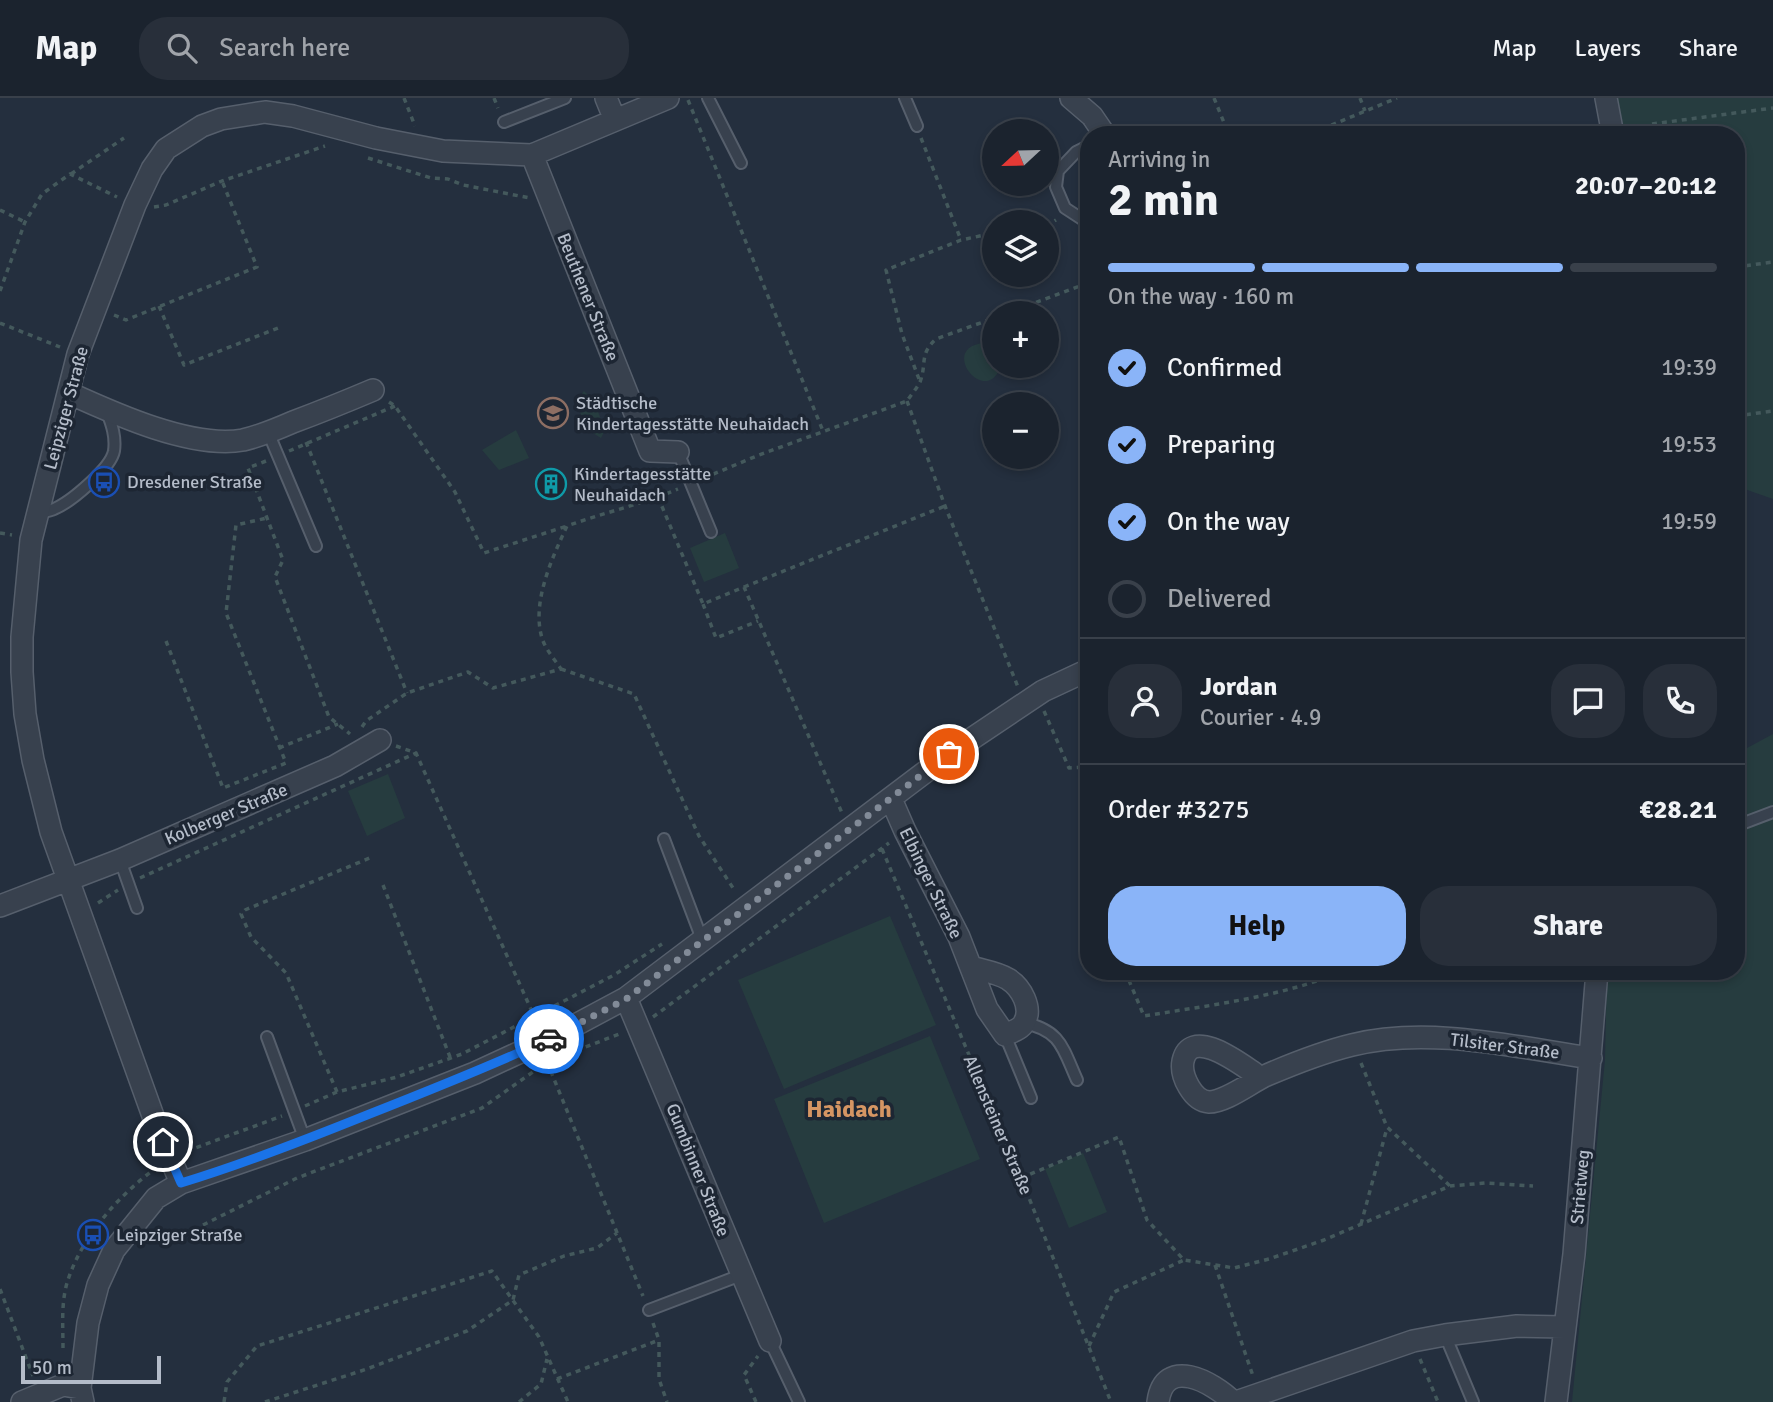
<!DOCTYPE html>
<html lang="en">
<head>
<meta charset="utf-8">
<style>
	body { margin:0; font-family:Signika,sans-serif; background:#282f3a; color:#f1f3f6; height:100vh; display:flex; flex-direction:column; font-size:26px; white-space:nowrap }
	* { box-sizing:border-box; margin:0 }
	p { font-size:23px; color:#a0a4aa }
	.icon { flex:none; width:38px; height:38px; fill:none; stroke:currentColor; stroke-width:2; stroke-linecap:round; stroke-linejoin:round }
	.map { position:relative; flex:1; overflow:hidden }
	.side { position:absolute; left:1080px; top:28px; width:665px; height:854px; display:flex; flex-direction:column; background:#1b232e; border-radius:28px; box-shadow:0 4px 10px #0003,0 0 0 2px #39404a }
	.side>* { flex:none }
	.needle { width:46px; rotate:248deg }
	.buttons { position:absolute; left:982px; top:21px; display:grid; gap:14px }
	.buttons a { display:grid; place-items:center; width:77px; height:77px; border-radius:50%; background:#1b232e; box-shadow:0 4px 10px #0003,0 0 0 2px #39404a; font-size:35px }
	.scale { position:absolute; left:21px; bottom:18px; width:140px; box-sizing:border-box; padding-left:7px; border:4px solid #b4bcc9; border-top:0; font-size:19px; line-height:24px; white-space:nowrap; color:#b4bcc9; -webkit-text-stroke:5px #1d2633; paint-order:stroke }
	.pin { position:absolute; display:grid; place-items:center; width:60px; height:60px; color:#fff; margin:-30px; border:4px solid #fff; border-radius:50%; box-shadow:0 2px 7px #0007 }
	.courier { position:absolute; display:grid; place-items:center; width:70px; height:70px; margin:-35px; border:5px solid #1a73e8; border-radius:50%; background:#fff; color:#222; box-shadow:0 2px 9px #0007 }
	.headline em { font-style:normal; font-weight:700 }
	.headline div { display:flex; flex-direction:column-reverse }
	.headline { display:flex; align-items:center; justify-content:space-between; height:119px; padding:0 28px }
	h1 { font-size:46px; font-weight:700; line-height:52px }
	.bar { display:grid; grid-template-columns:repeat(4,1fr); gap:10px 7px; align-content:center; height:84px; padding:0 28px }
	.bar i { height:9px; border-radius:5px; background:#39404a }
	.bar .active { background:#8ab4f8 }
	.bar p { grid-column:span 4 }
	.line { display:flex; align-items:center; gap:18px; padding:0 28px; border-top:2px solid #39404a }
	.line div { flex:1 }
	.round { display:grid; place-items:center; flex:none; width:74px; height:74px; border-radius:28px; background:#282f3a }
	ol { padding:0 28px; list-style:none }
	li { display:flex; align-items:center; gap:21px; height:77px }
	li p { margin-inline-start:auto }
	li .icon { padding:7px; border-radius:50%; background:#8ab4f8; color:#111; stroke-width:4 }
	li:last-child { color:#a0a4aa }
	li i { width:38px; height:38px; border:4px solid #39404a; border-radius:50% }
	.action { display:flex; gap:14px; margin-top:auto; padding:14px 28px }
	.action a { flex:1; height:80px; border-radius:28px; background:#8ab4f8; color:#111; font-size:28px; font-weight:700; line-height:80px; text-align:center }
	.action a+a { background:#282f3a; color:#f1f3f6 }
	header { display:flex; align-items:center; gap:42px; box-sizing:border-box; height:98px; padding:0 35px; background:#1b232e; border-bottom:2px solid #39404a }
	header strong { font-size:33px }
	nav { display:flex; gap:38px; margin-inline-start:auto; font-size:24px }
	.search { width:490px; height:63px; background:#282f3a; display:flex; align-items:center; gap:18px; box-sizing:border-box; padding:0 24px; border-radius:28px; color:#a0a4aa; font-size:26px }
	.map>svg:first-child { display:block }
	.green { fill:#263c3f }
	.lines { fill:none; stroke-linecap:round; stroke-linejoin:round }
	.lane-casing { stroke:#565f6c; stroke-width:14 }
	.street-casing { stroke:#565f6c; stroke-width:24 }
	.path { stroke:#44595c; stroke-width:3.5; stroke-dasharray:5 5; stroke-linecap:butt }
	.lane { stroke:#38414e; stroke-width:10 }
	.street { stroke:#38414e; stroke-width:21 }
	.done { stroke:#828b98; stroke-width:7; stroke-dasharray:0 12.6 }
	.route { stroke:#1a73e8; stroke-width:9 }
	.labels { text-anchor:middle; stroke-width:7; stroke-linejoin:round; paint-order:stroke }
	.street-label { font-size:18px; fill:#b4bcc9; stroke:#1d2633 }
	.poi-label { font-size:18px; fill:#b4bcc9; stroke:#1d2633; text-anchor:start }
	.district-label { font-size:24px; font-weight:bold; fill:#d59563; stroke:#1d2633 }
</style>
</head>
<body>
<header>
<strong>Map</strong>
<div class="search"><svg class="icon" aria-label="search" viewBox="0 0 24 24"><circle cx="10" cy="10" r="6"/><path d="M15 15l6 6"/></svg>Search here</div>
<nav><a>Map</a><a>Layers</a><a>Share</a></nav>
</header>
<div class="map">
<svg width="1773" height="1304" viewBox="0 0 1773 1304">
	<rect width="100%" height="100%" fill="#242f3e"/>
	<path class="green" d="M1608 0H1773V401L1736 388V37H1616Z
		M984 245 994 249V268H1001C986 311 937 249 984 245Z
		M584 293 594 303 605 332 601 340 586 331 576 303Z
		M516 332 529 360 499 372 482 352Z
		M725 435 739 470 704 484 690 450Z
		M1773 636V1304H1572L1605 962 1607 873H1736V656Z
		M388 676 405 720 367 738 348 693Z
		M890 818 936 927 784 991 738 882Z
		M930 938 980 1061 824 1125 774 1001Z
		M1083 1055 1107 1114 1069 1130 1045 1071Z"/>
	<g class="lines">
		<g class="lane-casing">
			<path id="lane" d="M708 0 741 65
				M905 0 917 28
				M504 24 565 0
				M1088 48 1076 54 1058 73 1056 89 1065 110 1088 125
				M268 334 316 448
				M678 354 711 434
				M38 415C43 414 50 413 54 411 71 404 111 370 114 353 116 339 112 327 107 314
				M1736 728 1773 714
				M664 741 703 844
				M120 762 137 810
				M1024 925C1061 932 1063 951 1077 982
				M1005 937 1031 1000
				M267 939 305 1042
				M649 1212 741 1177
				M1445 1237 1473 1304
				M770 1243 799 1304"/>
		</g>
		<g class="street-casing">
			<path id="street" d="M606 0 615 22
				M1071 0 1092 18 1105 37
				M1606 0 1613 37
				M532 57 650 353 678 354
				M69 295C115 316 192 351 243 342 260 338 277 331 293 324 320 314 347 303 373 292
				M891 701 905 733 959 839 987 911 1005 937C1011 934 1021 931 1024 925 1033 910 1021 889 1008 881 996 874 984 873 971 869
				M0 808 120 762 335 668 380 642
				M626 900 770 1243
				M1258 981 1254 975C1239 965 1191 928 1183 963 1180 978 1193 1003 1209 1004 1226 1004 1251 984 1267 977 1295 965 1323 954 1352 947 1428 928 1515 949 1591 960
				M181 1085 157 1029 51 734 33 662 25 616 22 574V539L31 442 78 256 135 107 152 71 166 51 202 28 221 21 265 14 293 18 376 40 443 53 532 57 668 0
				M22 1304 63 1287 80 1290
				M83 1304 80 1290 88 1225 98 1187 114 1152 156 1100 181 1085 305 1042 475 975 557 937 626 900 949 656 1043 593 1088 572
				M1158 1304C1164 1257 1213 1284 1233 1304
				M1236 1304 1413 1243 1445 1237 1517 1228 1565 1229
				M1556 1304 1574 1156 1597 873"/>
		</g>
		<path class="path" d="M404 0 415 28
			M494 0 498 10
			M1214 0 1229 37
			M1360 0 1365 13
			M688 2 823 333
			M1652 26 1773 10
			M1319 37 1317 33 1397 0
			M921 40 961 142
			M368 60 431 80 448 81 463 87 530 100
			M71 76 124 40
			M154 109 166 107 222 83 325 48
			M0 112 25 124
			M1046 128 1056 122
			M1736 169 1773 164
			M0 193 25 124 42 96 70 76 117 99
			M159 208 184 267 278 230
			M1008 215 1088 185
			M114 217 126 222 257 169 222 83
			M0 225 60 249
			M919 281 902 236 886 172 961 142 994 135
			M907 303 945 408 1018 589
			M389 304 395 308 455 394 484 455 567 428
			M1736 318 1773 313
			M306 344 407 595
			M289 353 395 308
			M266 363 248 370 283 462 275 479 329 619 350 636
			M704 380 759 357 907 303C911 297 917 290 920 284 927 266 919 256 936 241L994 220
			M658 399 703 506 744 489 842 715
			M0 435 12 437
			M744 489 945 408
			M703 506 716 540 758 523
			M166 543 223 690 286 665 226 515 236 427 267 420
			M561 571 634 596 699 738 735 793
			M1044 613 1069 670 1088 669
			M362 629 366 623 407 595 468 574 493 590 561 571C555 562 547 553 543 543 530 507 552 460 567 428 603 415 642 406 678 391
			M396 648 416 655 534 918
			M279 650 338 626
			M882 751 1021 1080 1111 1304
			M140 780 416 655
			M383 787 450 959
			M98 805 118 792
			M1125 873 1144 918C1211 907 1281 899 1344 873
			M653 919 889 745
			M567 956 622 935
			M547 964 643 1198
			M1361 965 1387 1029 1450 1088
			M337 994 286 875 251 839 241 816 245 812 372 759
			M305 1008 337 994 397 979 462 956 614 877 662 846
			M187 1053 282 1018
			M1021 1080 1119 1039 1147 1122 1184 1162 1234 1170 1269 1161 1324 1142 1450 1088 1485 1085 1533 1088
			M1361 1126 1387 1030
			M203 1127 297 1080 482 1010 544 966
			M1215 1167 1253 1278
			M0 1191 33 1278
			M653 1225 659 1242V1281L667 1304
			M1089 1248 1114 1194 1184 1162
			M63 1250C63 1228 61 1206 67 1185 81 1139 118 1098 156 1070
			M1420 1261 1438 1304
			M557 1281 659 1242
			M224 1304 227 1284 257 1248 492 1173 539 1239 568 1304
			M265 1304 367 1271 467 1233 513 1202 519 1177 564 1158 597 1150 617 1135
			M519 1304 541 1286 547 1261
			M756 1304 744 1277 758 1258"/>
		<use href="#lane" class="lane"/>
		<use href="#street" class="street"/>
	</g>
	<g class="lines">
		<path class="done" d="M549 941 626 901 949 656"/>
		<path class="route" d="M163 1044 181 1085C244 1066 305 1042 367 1017 428 993 489 969 549 941"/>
	</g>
	<defs>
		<g id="school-ring" transform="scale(1.575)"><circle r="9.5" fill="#1d2633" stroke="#8d6e63" stroke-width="1.5"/><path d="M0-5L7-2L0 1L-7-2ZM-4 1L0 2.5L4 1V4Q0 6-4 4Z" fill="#8d6e63"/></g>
		<g id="bus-ring" transform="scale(1.575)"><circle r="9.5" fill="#1d2633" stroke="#1a4fb4" stroke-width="1.5"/><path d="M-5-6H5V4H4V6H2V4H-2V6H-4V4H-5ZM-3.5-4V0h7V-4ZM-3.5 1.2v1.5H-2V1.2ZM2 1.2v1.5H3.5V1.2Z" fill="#1a4fb4"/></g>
		<g id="building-ring" transform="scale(1.575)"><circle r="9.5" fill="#1d2633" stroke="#0f9aa8" stroke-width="1.5"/><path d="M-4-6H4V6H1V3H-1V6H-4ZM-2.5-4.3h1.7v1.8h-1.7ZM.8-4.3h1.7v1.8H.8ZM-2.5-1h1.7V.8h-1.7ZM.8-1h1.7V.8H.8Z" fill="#0f9aa8"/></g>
	</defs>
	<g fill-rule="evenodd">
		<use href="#school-ring" x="553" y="315"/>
		<use href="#bus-ring" x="104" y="384"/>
		<use href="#building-ring" x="551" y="386"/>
		<use href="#bus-ring" x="93" y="1137"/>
	</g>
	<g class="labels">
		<g class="street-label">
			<text transform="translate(588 199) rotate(68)" y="6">Beuthener Straße</text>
			<text transform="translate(66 310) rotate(-75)" y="6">Leipziger Straße</text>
			<text transform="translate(226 716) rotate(-23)" y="6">Kolberger Straße</text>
			<text transform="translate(931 785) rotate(64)" y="6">Elbinger Straße</text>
			<text transform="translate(1505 948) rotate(7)" y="6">Tilsiter Straße</text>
			<text transform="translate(998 1027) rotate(67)" y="6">Allensteiner Straße</text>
			<text transform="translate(698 1072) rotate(68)" y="6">Gumbinner Straße</text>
			<text transform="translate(1580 1089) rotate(-85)" y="6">Strietweg</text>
		</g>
		<g class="poi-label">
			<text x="576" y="311">Städtische<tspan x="576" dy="21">Kindertagesstätte Neuhaidach</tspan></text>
			<text x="574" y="382">Kindertagesstätte<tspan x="574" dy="21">Neuhaidach</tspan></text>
			<text x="127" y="390">Dresdener Straße</text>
			<text x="116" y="1143">Leipziger Straße</text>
		</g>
		<g class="district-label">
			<text x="849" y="1019">Haidach</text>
		</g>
	</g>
</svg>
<div class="buttons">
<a><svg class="needle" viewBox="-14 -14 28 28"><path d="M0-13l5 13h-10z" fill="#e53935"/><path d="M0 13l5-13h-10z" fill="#a0a4aa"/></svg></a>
<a><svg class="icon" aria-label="layers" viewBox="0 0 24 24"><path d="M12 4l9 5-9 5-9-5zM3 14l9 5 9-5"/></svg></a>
<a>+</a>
<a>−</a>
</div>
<div class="scale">50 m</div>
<div class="pin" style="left:949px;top:656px;background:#ea580c"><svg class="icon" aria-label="bag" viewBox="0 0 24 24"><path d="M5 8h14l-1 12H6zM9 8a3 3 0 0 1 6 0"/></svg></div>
<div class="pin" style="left:163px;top:1044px;background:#1f2937"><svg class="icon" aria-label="home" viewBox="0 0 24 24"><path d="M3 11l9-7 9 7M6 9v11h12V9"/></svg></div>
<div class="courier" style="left:549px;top:941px"><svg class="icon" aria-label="car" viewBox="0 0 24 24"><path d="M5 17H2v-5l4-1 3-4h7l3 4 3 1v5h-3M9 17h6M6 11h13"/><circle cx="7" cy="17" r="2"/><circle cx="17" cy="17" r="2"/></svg></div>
<section class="side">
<div class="headline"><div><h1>2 min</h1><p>Arriving in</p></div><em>20:07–20:12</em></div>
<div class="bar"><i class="active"></i><i class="active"></i><i class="active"></i><i></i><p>On the way · 160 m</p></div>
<ol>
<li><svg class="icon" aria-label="check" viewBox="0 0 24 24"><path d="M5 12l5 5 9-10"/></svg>Confirmed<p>19:39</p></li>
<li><svg class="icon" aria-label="check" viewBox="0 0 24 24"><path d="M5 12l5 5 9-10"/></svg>Preparing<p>19:53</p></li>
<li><svg class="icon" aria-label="check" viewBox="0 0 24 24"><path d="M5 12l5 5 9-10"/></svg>On the way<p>19:59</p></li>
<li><i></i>Delivered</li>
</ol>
<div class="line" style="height:126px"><a class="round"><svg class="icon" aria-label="person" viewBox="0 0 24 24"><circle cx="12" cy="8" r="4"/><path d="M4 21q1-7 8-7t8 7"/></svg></a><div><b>Jordan</b><p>Courier · 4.9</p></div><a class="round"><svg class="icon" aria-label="chat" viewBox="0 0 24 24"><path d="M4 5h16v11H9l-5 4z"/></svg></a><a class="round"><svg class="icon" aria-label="phone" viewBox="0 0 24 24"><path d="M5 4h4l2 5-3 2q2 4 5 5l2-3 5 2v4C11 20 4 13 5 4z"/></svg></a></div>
<div class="line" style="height:91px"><div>Order #3275</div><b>€28.21</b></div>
<div class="action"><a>Help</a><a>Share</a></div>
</section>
</div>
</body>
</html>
